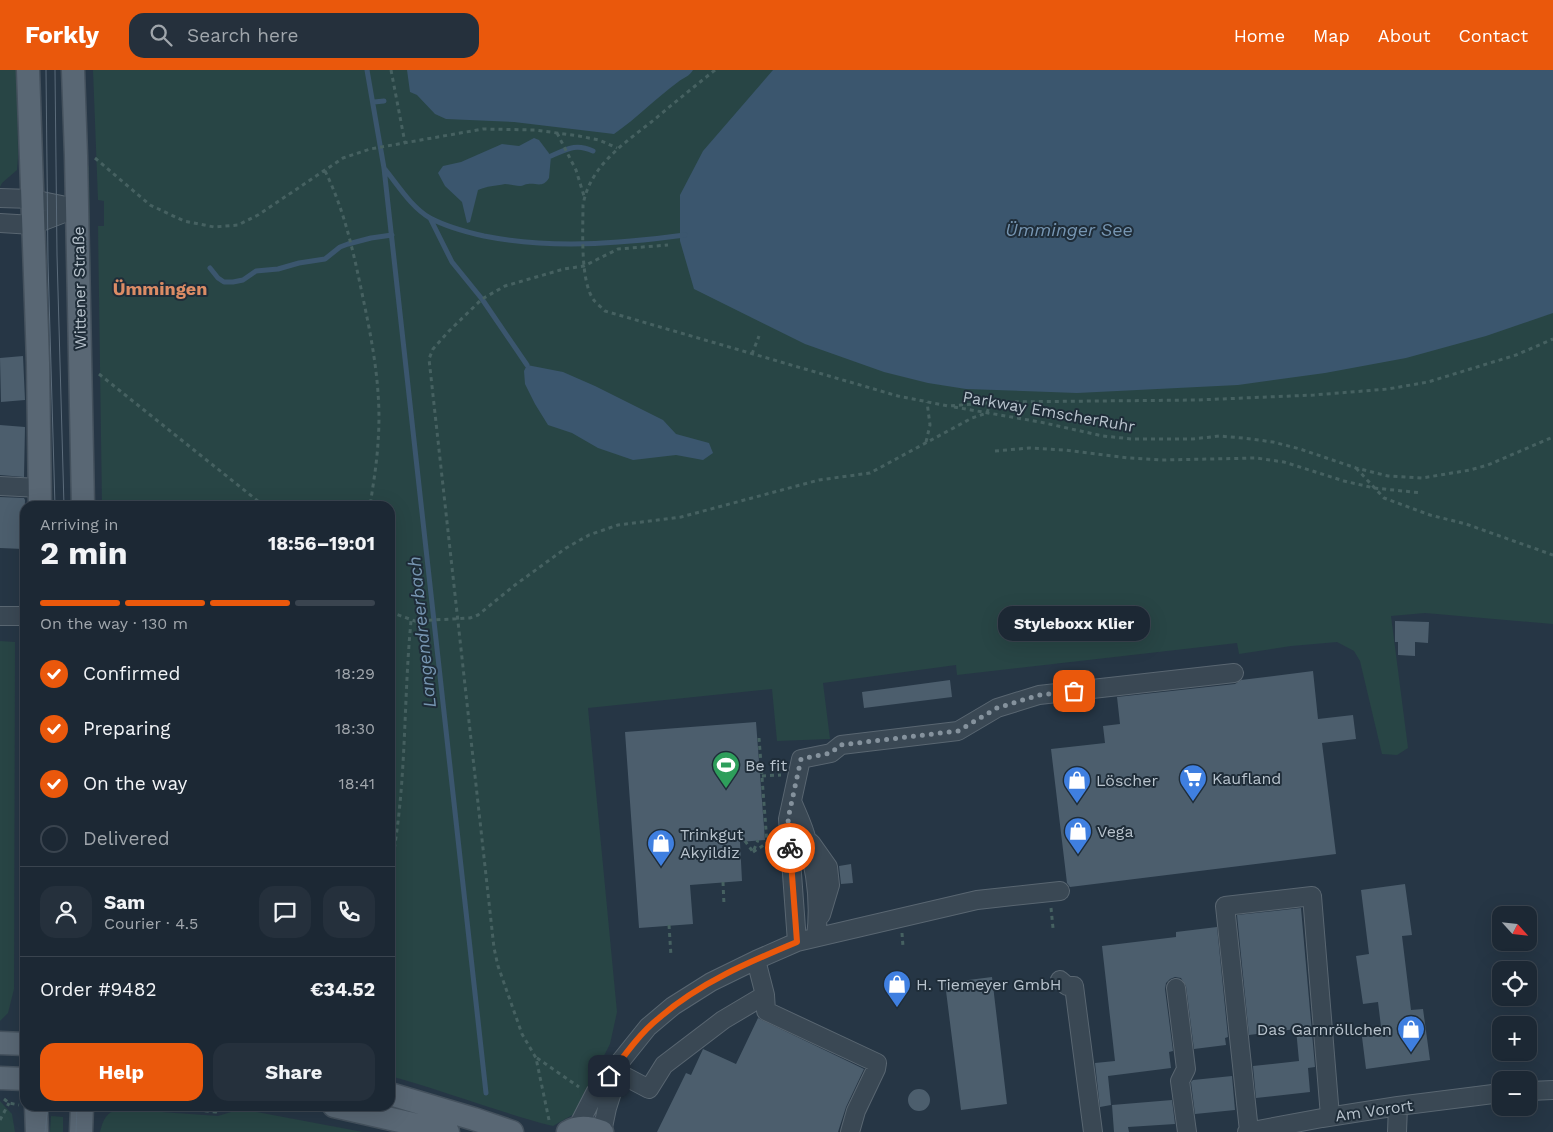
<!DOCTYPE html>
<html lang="en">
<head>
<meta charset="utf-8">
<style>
	body { margin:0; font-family:"Work Sans",sans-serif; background:#25303c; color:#f1f3f6; height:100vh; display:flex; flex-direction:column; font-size:19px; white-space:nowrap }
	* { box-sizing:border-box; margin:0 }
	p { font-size:16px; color:#a0a6ac }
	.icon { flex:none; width:28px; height:28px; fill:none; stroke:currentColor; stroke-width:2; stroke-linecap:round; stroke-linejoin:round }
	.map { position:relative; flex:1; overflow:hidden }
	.drawer { position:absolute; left:20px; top:431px; width:375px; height:610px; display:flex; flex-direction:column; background:#1c2834; border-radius:15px; box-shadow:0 5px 20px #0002,0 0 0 1px #3a444f }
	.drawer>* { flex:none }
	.needle { width:32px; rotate:117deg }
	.buttons { position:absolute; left:1492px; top:836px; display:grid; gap:10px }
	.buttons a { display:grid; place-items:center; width:45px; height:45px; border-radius:10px; background:#1c2834; box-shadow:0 5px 20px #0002,0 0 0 1px #3a444f; font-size:25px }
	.pin { position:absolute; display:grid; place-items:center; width:42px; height:42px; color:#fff; margin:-21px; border-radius:10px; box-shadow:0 2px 8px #0006 }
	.courier { position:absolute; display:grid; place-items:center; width:50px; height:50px; margin:-25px; border:4px solid #ea580c; border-radius:50%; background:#fff; color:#222; box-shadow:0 1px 6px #0007 }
	.bubble { position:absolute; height:35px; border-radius:15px; background:#1c2834; box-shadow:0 5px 20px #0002,0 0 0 1px #3a444f; font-size:16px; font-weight:700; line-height:35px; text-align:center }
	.headline em { font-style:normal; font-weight:700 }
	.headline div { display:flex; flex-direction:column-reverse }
	.headline { display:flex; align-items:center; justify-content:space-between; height:85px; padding:0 20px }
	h1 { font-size:32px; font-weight:700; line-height:38px }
	.bar { display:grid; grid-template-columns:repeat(4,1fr); gap:8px 5px; align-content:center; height:60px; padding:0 20px }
	.bar i { height:6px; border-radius:4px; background:#3a444f }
	.bar .selected { background:#ea580c }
	.bar p { grid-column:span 4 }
	.line { display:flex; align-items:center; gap:12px; padding:0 20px; border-top:1px solid #3a444f }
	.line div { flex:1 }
	.round { display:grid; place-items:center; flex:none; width:52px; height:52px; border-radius:15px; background:#25303c }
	ol { padding:0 20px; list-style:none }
	li { display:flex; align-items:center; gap:15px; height:55px }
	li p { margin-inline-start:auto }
	li .icon { padding:5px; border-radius:50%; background:#ea580c; color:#fff; stroke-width:4 }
	li:last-child { color:#a0a6ac }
	li i { width:28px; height:28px; border:2px solid #3a444f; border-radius:50% }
	.action { display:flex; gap:10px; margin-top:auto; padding:10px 20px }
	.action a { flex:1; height:58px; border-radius:15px; background:#ea580c; color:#fff; font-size:20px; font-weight:700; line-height:58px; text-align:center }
	.action a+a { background:#25303c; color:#f1f3f6 }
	header { display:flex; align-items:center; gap:30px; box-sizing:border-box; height:70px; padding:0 25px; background:#ea580c; color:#fff }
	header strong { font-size:24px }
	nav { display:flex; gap:28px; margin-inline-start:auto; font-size:18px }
	.search { width:350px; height:45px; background:#25303c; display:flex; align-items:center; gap:12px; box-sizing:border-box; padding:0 18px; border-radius:15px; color:#a0a6ac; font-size:19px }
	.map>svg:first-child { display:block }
	.green { fill:#284545 }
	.water { fill:#3b566e }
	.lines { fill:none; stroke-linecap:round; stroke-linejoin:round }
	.stream { stroke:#3b566e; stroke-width:5 }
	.building { fill:#4c5e6d }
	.minor-casing { stroke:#596671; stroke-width:20 }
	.major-casing { stroke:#44515d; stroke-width:25 }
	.path { stroke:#466161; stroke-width:3; stroke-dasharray:4 4; stroke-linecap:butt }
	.minor { stroke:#3a4854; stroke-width:18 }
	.major { stroke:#596774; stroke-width:22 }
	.tram { stroke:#5c6c7b; stroke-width:1 }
	.done { stroke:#85929d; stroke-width:5; stroke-dasharray:0 9 }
	.route { stroke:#ea580c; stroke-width:6 }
	.labels { text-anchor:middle; stroke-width:4; stroke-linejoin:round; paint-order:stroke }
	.street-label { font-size:16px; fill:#b8c3cd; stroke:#1f2d39 }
	.poi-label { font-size:16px; fill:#b8c3cd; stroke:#1f2d39; text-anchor:start }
	.water-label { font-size:18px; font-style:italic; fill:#7796b2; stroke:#1f2d39 }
	.neighbourhood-label { font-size:18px; font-weight:bold; fill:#dc8c65; stroke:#1f2d39 }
</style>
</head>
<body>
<header>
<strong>Forkly</strong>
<div class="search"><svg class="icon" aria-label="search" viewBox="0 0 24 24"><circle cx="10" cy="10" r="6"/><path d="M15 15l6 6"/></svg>Search here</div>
<nav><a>Home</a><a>Map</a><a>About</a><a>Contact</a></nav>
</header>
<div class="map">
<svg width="1553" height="1062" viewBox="0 0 1553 1062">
	<rect width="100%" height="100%" fill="#263645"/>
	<path class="green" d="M0 0H17L18 87 17 100 2 113 0 117Z
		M93 0H1553V554L1425 543 1391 546 1408 678 1397 685 1382 684 1360 591 1354 581 1337 572 1291 576 1239 584 1237 573 957 605 956 595 823 613 830 669 777 671 772 619 588 638 617 942 610 974 574 1044 553 1056C498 1042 445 1021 390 1006V436H102L98 156H104V131L98 130Z
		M85 96H89L91 246H89Z
		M0 571 15 572 14 919 8 943 0 951Z
		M0 1031 12 1044 15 1062H0Z
		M119 1039 218 1046 241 1039 363 1062H100C103 1050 106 1042 119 1039Z
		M51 1046 63 1047V1062H50Z"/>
	<path class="water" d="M407 0H693C690 6 683 8 678 12 656 28 637 48 614 64L514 52 446 49 435 44 417 25 410 22Z
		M773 0H1553V243L1486 266 1406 288 1325 303 1238 315 1077 323 966 319 928 313 884 302 805 274 694 219 680 171V125L703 81Z
		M534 68 539 70 551 86 549 108C543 118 537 113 528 114 525 114 523 116 520 116 515 116 510 114 505 114 495 116 487 116 478 120L470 152 467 153 462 132 445 116 438 103 443 96 461 92 502 74 519 76Z
		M527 295 563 302 595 316 663 350 676 364 709 373 713 383 703 390 676 385 633 390 598 378 572 363 548 355 535 334 525 314 524 301Z"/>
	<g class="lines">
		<path class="stream" d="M367 0 384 98 486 1023
			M374 32 384 31
			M551 86C567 79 576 73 593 81
			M384 98C398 115 411 137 430 148 447 157 466 162 484 166 550 179 618 174 685 165
			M430 148 452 192 482 229 527 295
			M210 198 218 208 224 212H233L243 210 256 201 278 199 299 193 325 189 340 177 348 174 371 168 392 165"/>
	</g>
	<path class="building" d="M23 286 25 330 1 332 0 288Z
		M0 355 25 357 24 407 0 405Z
		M0 427 24 428 25 430 23 479 0 478Z
		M1395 551 1429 552 1428 573 1415 572V586L1398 585V572H1395Z
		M1313 601 1318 649 1353 645 1356 669 1322 673 1336 784 1070 817 1067 813 1051 679 1105 673 1103 656 1120 654 1117 627 1235 614 1241 610Z
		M950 610 952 627 864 638 862 622Z
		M756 652 765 770 740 772 742 811 690 815 693 854 639 858 625 662Z
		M851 794 853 813 841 814 839 796Z
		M1405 814 1412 865 1402 866 1411 940 1423 939 1430 990 1366 999 1362 967 1382 965 1378 932 1363 934 1356 886 1369 884 1361 820Z
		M1301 838 1315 997 1308 998 1310 1022 1256 1028 1253 996 1299 991 1296 959 1249 965 1237 845Z
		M1217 857 1228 967 1225 968 1226 975 1194 979 1186 916 1181 908 1175 907 1170 909 1166 913 1165 919 1173 981 1169 982 1171 998 1108 1006 1111 1035 1100 1037 1095 993 1115 991 1102 876 1176 867V862Z
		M992 907 1007 1034 961 1040 945 913Z
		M758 948 864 999 846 1037 838 1062H657L686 1003 691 1005 703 979 736 994Z
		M1232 1006 1235 1040 1195 1044 1191 1012 1193 1010Z
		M908 1030a11 11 0 1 1 22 0a11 11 0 1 1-22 0Z
		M1172 1030 1175 1054 1128 1057 1129 1062H1114L1112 1035Z"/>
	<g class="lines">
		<g class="minor-casing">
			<path id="minor" d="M0 128 32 129 76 138
				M0 153 33 155 77 138
				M0 416 40 418
				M0 546H25
				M792 731C797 744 804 757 807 771 816 801 820 836 816 867
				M811 773 828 797 830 815 821 845
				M797 872 788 749 801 689 831 683 841 675 958 661 997 638 1039 625 1234 603
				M756 890 765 925 766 941 877 993 876 999 856 1041 850 1062
				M1060 910 1067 916H1074L1093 1062
				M1176 918 1186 999 1180 1011 1187 1062
				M609 1006 628 1008 649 1019 664 995 723 950 765 925
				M1529 1021 1553 1020
				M577 1058 595 1023 648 957 673 936 711 912 756 890 797 872 977 830 1060 821
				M1249 1061 1225 836 1312 826 1330 1046
				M602 1062 607 1038 619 1000
				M1247 1062 1322 1048 1398 1036 1501 1023
				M1397 1062 1398 1036"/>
		</g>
		<g class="major-casing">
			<path id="major" d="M28 0 38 293 40 436
				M73 0 76 86 83 436
				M0 973 25 974
				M0 1008 25 1009
				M390 1024 474 1049 512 1062
				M36 1036 37 1062
				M334 1036 448 1062
				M81 1062 82 1036
				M568 1062C579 1055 590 1057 602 1062"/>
		</g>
		<path class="path" d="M391 0 405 73
			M715 0C695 16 675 32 655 49 625 73 590 95 583 135 583 160 580 209 593 229 596 233 601 237 605 241L898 326 948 336 999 332 1197 330 1314 325 1388 319 1428 312 1516 285 1553 269
			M557 63 576 100 584 126
			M95 88 150 135 184 151 214 157 238 155 258 145 343 88 370 79 483 59 535 60 579 66 599 70 617 78
			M325 101C345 141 354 185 363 228 373 275 382 324 378 372 377 393 373 415 370 436
			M752 284 759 266
			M99 304 264 436
			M954 337 1040 352 1103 366 1132 369H1193L1219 366 1243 368 1273 372 1300 379 1356 398 1388 406 1422 408 1470 400 1488 395 1553 367
			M987 343 990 333
			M926 372 930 355 927 332
			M995 381 1029 378 1065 380 1129 388 1162 390 1256 388 1284 392 1344 411 1374 418 1422 423
			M1356 398 1384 428 1430 445 1466 454 1553 485
			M390 542 415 551 470 548 478 545 515 515 566 478 589 465 618 455 681 447 819 410 870 403 972 348 987 343
			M759 668 767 773
			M762 706 781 705
			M745 771 753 782 758 770
			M753 782 767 773H774
			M390 802C407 720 403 634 411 551
			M723 812 724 835
			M1051 838 1053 858
			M669 855 671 886
			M902 863 903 877
			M537 988 579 1017
			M4 1029 9 1033 19 1035
			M157 1036 216 1042 227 1036
			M0 1050 9 1033
			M549 1050 536 988 522 964 498 896 494 878 429 289 433 279 449 261 482 229 505 216 564 199 584 196 618 179 668 175"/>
		<use href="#minor" class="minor"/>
		<use href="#major" class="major"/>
		<path class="tram" d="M46 0 48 192 55 436
			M55 0 57 185 64 436
			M45 1062 48 1036
			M76 1062 77 1036"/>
	</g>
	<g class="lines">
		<path class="done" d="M790 778 788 749 801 689 831 683 840 675 958 661 997 638 1039 625 1074 621"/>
		<path class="route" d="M609 1006C624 986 639 964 659 948 699 913 749 892 797 872L790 778"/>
	</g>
	<defs>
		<g id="stadium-pin" transform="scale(1.4375)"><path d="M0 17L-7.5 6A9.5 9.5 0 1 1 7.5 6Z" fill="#2e9e5b" stroke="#1f2d39"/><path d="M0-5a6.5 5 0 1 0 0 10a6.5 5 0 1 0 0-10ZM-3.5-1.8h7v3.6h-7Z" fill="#fff"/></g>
		<g id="supermarket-pin" transform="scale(1.4375)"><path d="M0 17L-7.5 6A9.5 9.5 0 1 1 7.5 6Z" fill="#3f7fe0" stroke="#1f2d39"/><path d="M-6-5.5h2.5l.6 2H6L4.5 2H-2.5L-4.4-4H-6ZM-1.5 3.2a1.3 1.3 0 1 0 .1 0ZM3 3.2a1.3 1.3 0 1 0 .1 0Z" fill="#fff"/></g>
		<g id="shop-pin" transform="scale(1.4375)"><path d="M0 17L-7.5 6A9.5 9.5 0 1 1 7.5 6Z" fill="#3f7fe0" stroke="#1f2d39"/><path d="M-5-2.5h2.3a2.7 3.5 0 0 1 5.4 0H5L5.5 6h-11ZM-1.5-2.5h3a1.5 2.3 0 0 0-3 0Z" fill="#fff"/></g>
	</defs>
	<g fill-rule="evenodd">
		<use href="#stadium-pin" x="726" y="695"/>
		<use href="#supermarket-pin" x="1193" y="708"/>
		<use href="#shop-pin" x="1077" y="710"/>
		<use href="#shop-pin" x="1078" y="761"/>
		<use href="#shop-pin" x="661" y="773"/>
		<use href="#shop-pin" x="897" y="914"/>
		<use href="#shop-pin" x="1411" y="959"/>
	</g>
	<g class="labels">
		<g class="street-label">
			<text transform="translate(79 218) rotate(-91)" y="6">Wittener Straße</text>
			<text transform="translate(1049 341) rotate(10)" y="6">Parkway EmscherRuhr</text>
			<text transform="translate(1374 1040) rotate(-8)" y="6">Am Vorort</text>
		</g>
		<g class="poi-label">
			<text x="745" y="701">Be fit</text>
			<text x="1212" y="714">Kaufland</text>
			<text x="1096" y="716">Löscher</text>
			<text x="1097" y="767">Vega</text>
			<text x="680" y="770">Trinkgut<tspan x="680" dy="18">Akyildiz</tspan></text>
			<text x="916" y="920">H. Tiemeyer GmbH</text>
			<text x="1392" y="965" text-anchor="end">Das Garnröllchen</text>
		</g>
		<g class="water-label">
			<text x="1069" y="166">Ümminger See</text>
			<text transform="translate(422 562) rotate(-96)" y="6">Langendreerbach</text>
		</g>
		<g class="neighbourhood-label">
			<text x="160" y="225">Ümmingen</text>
		</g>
	</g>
</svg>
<div class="buttons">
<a><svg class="needle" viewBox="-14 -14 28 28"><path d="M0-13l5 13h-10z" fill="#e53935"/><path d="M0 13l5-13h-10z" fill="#a0a6ac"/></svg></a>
<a><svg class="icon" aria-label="locate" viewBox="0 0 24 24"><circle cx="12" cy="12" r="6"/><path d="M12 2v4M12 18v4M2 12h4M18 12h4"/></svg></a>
<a>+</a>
<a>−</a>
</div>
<div class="pin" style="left:1074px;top:621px;background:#ea580c"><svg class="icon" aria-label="bag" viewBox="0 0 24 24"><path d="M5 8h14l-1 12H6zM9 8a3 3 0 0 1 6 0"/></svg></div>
<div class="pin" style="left:609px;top:1006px;background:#1f2937"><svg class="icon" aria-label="home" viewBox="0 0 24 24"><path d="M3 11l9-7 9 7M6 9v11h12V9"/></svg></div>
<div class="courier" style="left:790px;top:778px"><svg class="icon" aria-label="bike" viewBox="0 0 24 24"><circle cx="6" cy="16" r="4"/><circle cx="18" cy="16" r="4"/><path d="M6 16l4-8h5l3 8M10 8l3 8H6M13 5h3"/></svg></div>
<div class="bubble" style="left:998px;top:536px;width:152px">Styleboxx Klier</div>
<section class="drawer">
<div class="headline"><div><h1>2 min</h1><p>Arriving in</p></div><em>18:56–19:01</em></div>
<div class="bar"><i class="selected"></i><i class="selected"></i><i class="selected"></i><i></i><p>On the way · 130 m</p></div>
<ol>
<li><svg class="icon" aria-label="check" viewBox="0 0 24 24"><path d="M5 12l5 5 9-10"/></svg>Confirmed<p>18:29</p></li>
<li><svg class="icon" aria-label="check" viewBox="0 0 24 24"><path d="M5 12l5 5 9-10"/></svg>Preparing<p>18:30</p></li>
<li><svg class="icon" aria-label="check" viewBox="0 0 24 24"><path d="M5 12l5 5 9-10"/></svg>On the way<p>18:41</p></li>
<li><i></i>Delivered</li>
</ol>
<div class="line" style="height:90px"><a class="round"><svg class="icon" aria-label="person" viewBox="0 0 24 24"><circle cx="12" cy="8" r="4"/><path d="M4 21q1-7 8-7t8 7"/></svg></a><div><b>Sam</b><p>Courier · 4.5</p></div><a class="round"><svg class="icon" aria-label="chat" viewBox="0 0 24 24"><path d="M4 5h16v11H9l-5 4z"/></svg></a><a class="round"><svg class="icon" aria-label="phone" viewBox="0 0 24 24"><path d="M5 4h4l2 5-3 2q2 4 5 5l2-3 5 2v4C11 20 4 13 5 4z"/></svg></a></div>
<div class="line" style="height:65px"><div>Order #9482</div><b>€34.52</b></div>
<div class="action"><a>Help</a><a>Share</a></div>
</section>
</div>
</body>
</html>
